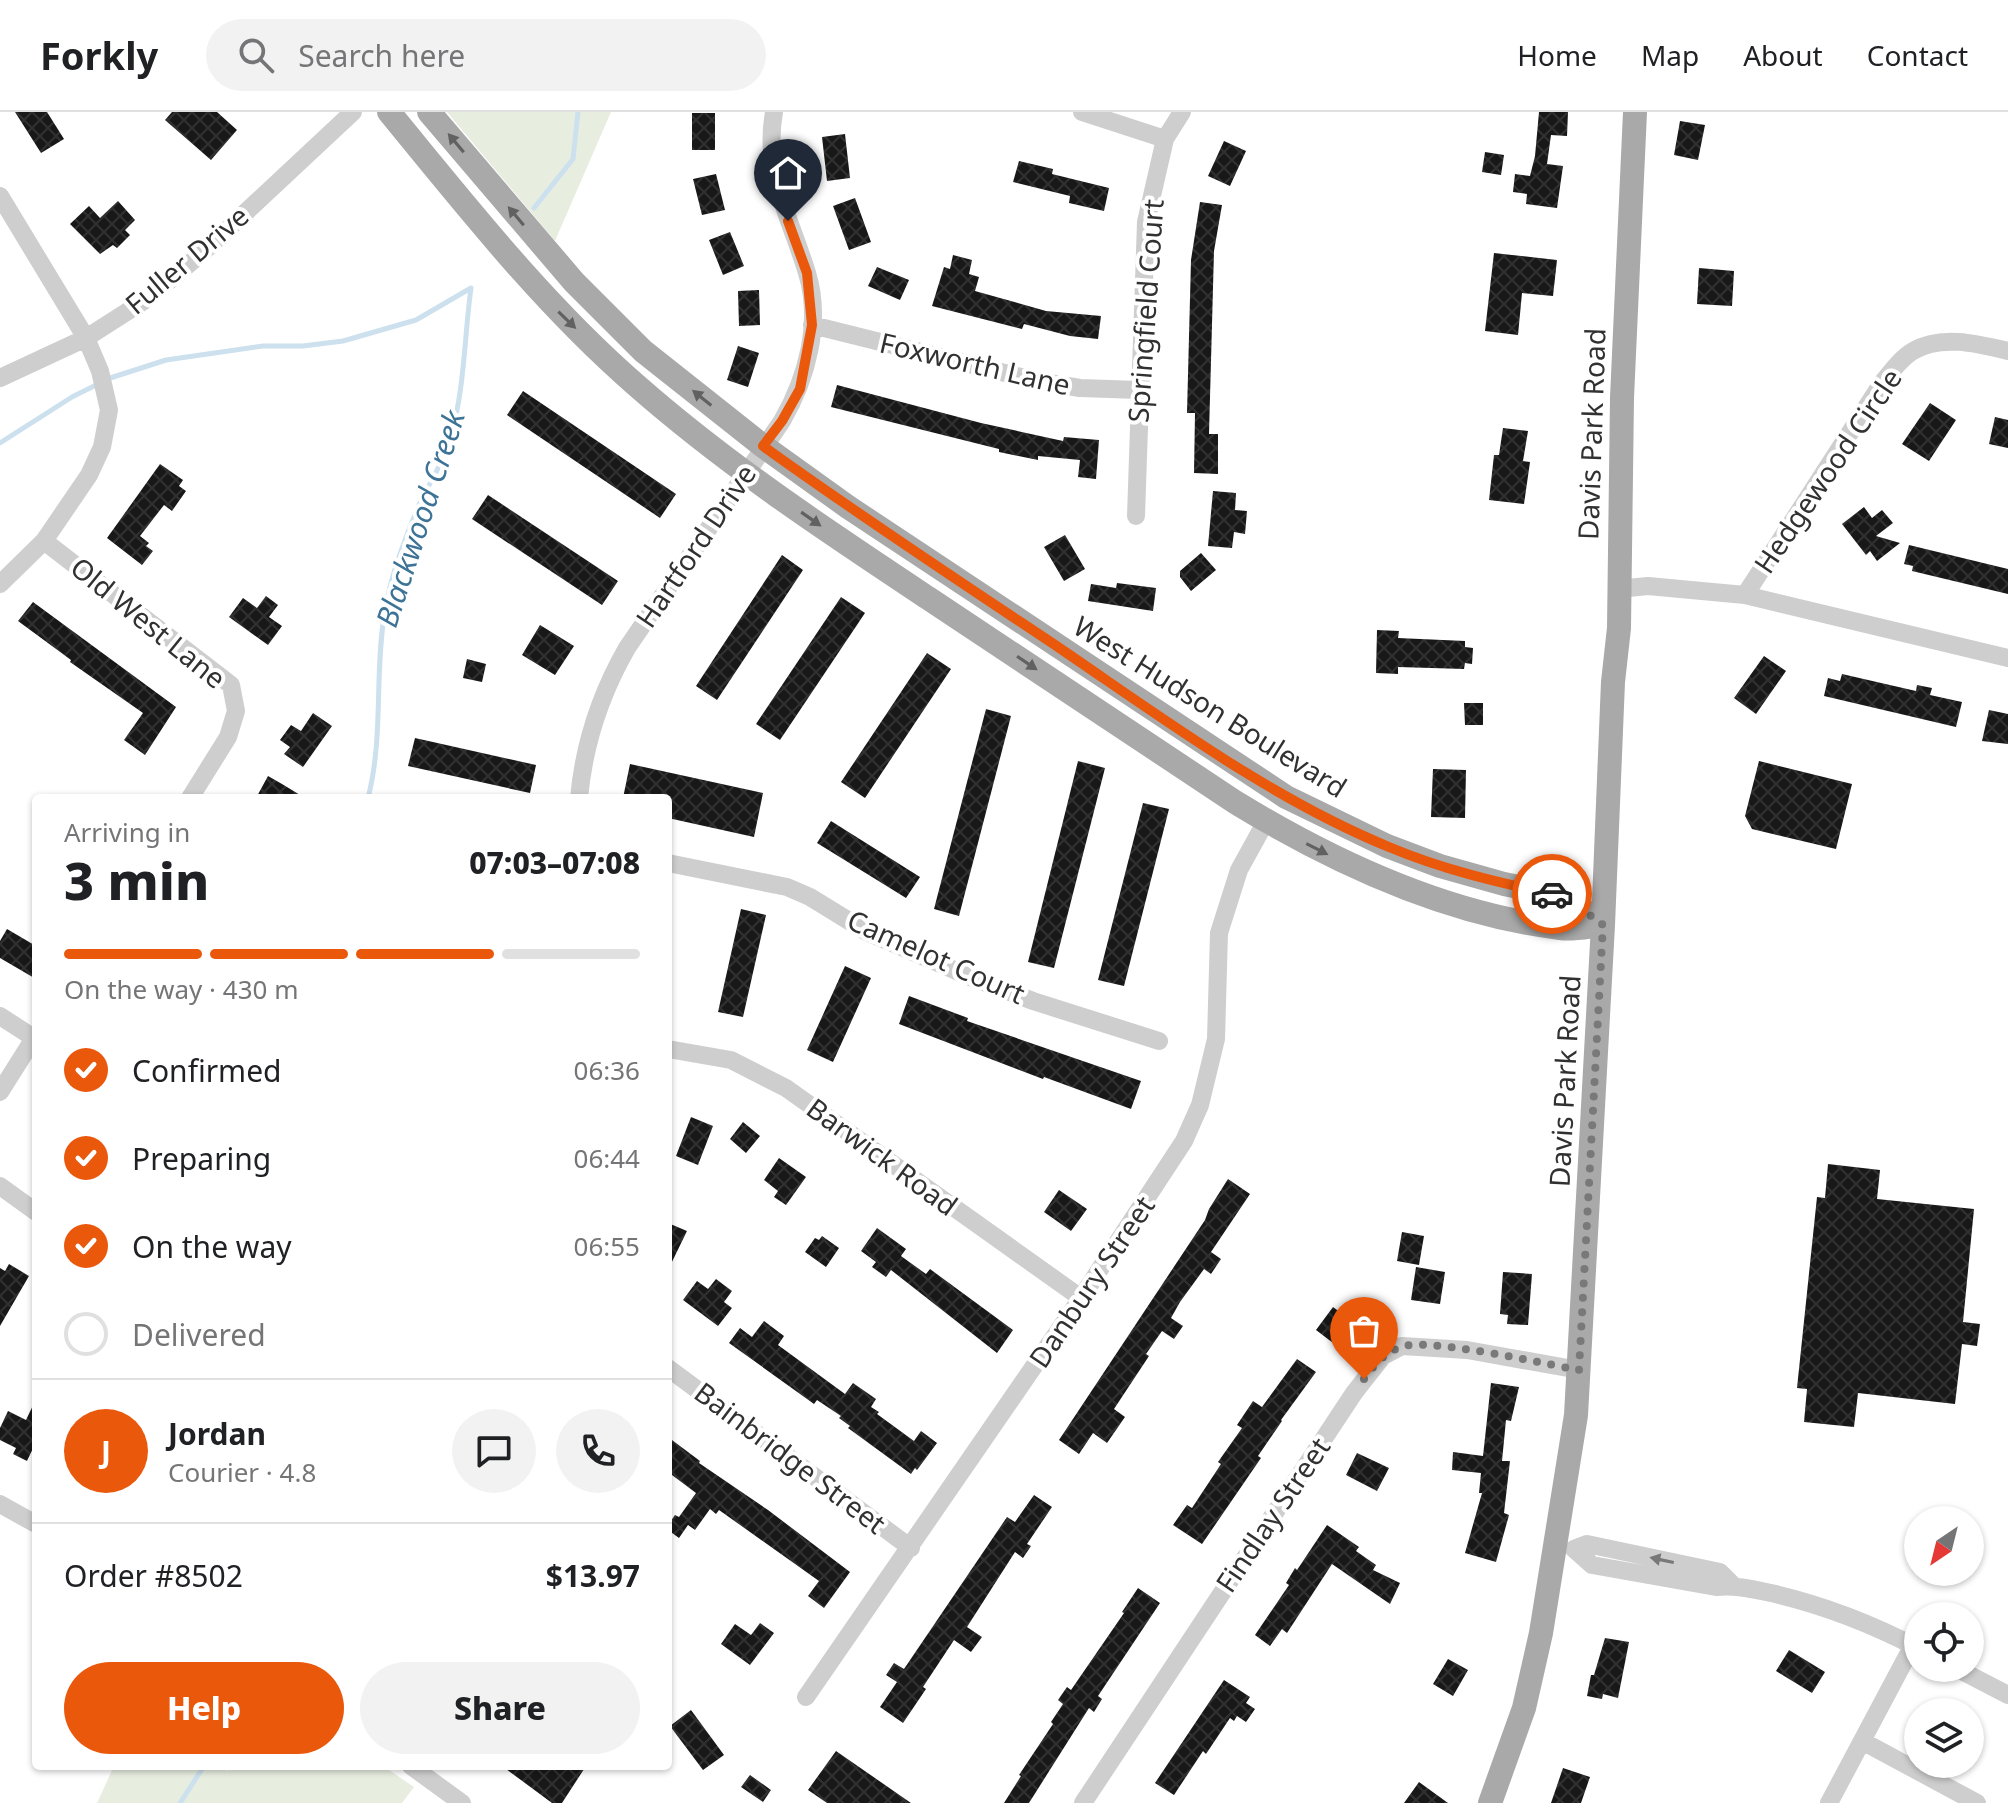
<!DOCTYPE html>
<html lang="en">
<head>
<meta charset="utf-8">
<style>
	body { margin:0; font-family:"Noto Sans",sans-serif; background:#f2f2f2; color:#202124; height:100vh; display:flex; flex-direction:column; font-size:30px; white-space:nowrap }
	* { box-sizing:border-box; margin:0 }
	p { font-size:26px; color:#757577 }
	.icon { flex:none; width:44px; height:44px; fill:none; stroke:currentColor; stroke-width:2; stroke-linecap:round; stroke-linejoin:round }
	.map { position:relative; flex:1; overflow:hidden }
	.drawer { position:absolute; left:32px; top:682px; width:640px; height:976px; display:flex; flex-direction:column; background:#fff; border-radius:8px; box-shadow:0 2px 6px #0004 }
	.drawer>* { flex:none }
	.needle { width:52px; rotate:215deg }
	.tools { position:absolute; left:1904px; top:1394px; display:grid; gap:16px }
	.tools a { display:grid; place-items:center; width:80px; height:80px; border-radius:50%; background:#fff; box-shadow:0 2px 6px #0004; font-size:40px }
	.pin { position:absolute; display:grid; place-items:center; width:68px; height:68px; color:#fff; margin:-82px -34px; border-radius:50% 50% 50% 0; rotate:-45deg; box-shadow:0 0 8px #0007 }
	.pin .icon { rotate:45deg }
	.courier { position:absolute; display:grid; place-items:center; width:80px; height:80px; margin:-40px; border:6px solid #ea580c; border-radius:50%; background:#fff; color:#222; box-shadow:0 2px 10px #0007 }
	.overview em { font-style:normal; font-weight:800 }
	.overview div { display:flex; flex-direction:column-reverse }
	.overview { display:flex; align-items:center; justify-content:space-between; height:136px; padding:0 32px }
	h1 { font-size:52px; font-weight:800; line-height:60px }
	.bar { display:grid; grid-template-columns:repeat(4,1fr); gap:12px 8px; align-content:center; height:96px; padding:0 32px }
	.bar i { height:10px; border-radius:6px; background:#e0e0e0 }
	.bar .current { background:#ea580c }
	.bar p { grid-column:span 4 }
	.line { display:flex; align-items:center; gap:20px; padding:0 32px; border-top:2px solid #e0e0e0 }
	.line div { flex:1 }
	.round { display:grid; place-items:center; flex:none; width:84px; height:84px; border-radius:42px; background:#f2f2f2 }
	ol { padding:0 32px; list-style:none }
	li { display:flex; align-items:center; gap:24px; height:88px }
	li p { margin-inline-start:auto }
	li .icon { padding:8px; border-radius:50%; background:#ea580c; color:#fff; stroke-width:4 }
	li:last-child { color:#757577 }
	li i { width:44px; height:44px; border:4px solid #e0e0e0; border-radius:50% }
	.primary-button { display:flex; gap:16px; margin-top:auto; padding:16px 32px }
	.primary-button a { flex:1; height:92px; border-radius:48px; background:#ea580c; color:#fff; font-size:32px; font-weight:800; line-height:92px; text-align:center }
	.primary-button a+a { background:#f2f2f2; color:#202124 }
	header { display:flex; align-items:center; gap:48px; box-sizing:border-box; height:112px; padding:0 40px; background:#fff; border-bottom:2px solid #e0e0e0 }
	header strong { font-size:38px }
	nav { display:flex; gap:44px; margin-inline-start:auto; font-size:28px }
	.search { width:560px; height:72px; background:#f2f2f2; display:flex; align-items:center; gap:20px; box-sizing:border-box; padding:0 28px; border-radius:44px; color:#757577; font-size:30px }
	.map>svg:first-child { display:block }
	.green { fill:#e7eee0 }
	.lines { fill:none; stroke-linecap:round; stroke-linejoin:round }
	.stream { stroke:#cce0ee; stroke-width:5 }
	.building { fill:url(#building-cross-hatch) }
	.minor { stroke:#cecece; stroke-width:18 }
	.major { stroke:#a9a9a9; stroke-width:24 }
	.oneway { fill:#616161 }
	.oneway2 { fill:#787878 }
	.done { stroke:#797979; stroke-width:8; stroke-dasharray:0 14.4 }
	.route { stroke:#ea580c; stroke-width:10 }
	.labels { text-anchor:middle; stroke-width:8; stroke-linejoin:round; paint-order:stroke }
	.street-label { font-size:28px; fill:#313131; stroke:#fff }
	.water-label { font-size:30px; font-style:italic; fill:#3d7396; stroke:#fff }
</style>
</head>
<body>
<header>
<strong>Forkly</strong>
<div class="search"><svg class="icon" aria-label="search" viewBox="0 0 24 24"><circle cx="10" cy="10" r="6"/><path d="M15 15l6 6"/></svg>Search here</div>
<nav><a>Home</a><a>Map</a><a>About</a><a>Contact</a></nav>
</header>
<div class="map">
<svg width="2008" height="1691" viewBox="0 0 2008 1691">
	<defs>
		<pattern id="building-cross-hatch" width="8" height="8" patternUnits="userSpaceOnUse" patternTransform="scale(2)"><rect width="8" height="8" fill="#181818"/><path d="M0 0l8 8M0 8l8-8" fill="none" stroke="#313131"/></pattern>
	</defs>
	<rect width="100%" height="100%" fill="#fff"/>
	<path class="green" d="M447 0H611L555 129Z
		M114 1654H220L227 1659 230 1654H383L414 1675 402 1691H97Z"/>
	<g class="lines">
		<path class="stream" d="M534 96 573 47 578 0
			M107 267 166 248 263 234H303L343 229 416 208 471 176
			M0 331 72 285 98 272
			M368 686C384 624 374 561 385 498 391 462 405 426 419 393 429 371 444 350 450 327 465 277 464 226 471 176
			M180 1691 204 1654"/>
	</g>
	<path class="building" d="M15 0H47L64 27 41 41Z
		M172 0H217L237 18 211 48 165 8Z
		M1539 0H1568L1567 24 1551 23 1547 52 1563 54 1557 96 1526 92 1527 82 1513 80 1515 62 1530 64 1535 44Z
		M692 1H715V38H692Z
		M1680 9 1705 13 1698 48 1674 43Z
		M845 22 850 66 827 69 822 25Z
		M1224 29 1246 39 1230 74 1208 64Z
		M1485 40 1504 43 1501 63 1482 60Z
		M1019 49 1053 57 1052 62 1109 76 1104 99 1069 91 1070 84 1013 70Z
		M716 62 725 98 702 103 693 67Z
		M855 86 871 130 849 138 833 94Z
		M118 89 135 108 125 118 130 123 117 136 113 133 100 142 70 112 89 94 100 106Z
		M1200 90 1222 93 1214 139 1209 322H1218V362L1194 361 1195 301H1187L1191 148Z
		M730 120 744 154 723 163 709 128Z
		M1494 141 1557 148 1553 184 1522 181 1518 223 1485 219Z
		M953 143 972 148 969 162 979 165 975 179 1046 199 1101 204 1098 227 1070 224 1024 212 1022 217 932 194 944 155 950 157Z
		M877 155 909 168 900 188 868 174Z
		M1699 156 1734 159 1732 194 1697 192Z
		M759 178 760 213 739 214 738 179Z
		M738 234 759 241 748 275 727 268Z
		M837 273 981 311 1063 329 1064 325 1099 328 1096 367 1078 365 1080 348 1038 344V348L999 340V337L831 295Z
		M523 279 676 382 660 406 507 303Z
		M1930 291 1956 308 1929 349 1902 332Z
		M1995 305 2008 308V336L1989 332Z
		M1503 316 1528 319 1523 349 1530 350 1524 392 1489 388 1494 343H1499Z
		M160 352 183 368 179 374 186 379 172 399 164 393 140 424 149 431 146 434 153 439 142 453 107 426Z
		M1213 379 1236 381 1235 398 1247 399 1245 422 1234 420 1232 436 1208 434Z
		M488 383 618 469 602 493 472 407Z
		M1864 395 1872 406 1882 398 1893 411 1876 424 1900 431 1877 449 1870 439 1866 443 1842 412Z
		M1065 423 1085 457 1064 469 1044 435Z
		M1909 433 2008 457V482L1912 459 1913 454 1904 452Z
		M1201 441 1216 458 1191 479 1180 465V459Z
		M782 443 803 458 717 588 696 574Z
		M1117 471 1156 476 1153 499 1088 489 1091 472 1116 476Z
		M266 484 278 493 269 505 282 514 268 533 229 505 243 486 257 496Z
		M841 485 865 501 780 628 756 612Z
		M33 490 176 595 145 643 124 628 143 601 70 550 71 548 18 509Z
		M540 513 574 534 555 563 522 543Z
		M1377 518 1399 519 1398 526 1465 529V535L1473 536 1472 552 1465 551 1464 557 1398 555V562L1376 561Z
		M927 541 951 557 865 686 841 670Z
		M1764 544 1786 559 1756 602 1734 586Z
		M467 547 486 552 482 570 463 566Z
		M1842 562 1916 579 1917 573 1932 576 1930 583 1962 590 1956 615 1824 584 1828 566 1840 569Z
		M1464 591H1483V613H1465Z
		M986 597 1011 604 959 804 934 797Z
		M1989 598 2008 602V632L1982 629Z
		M313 601 332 614 303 655 284 642 290 635 280 628 291 613 301 619Z
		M415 626 536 653 530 681 408 654Z
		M1078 649 1105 656 1054 856 1028 850Z
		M1759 649 1852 672 1836 737 1752 717 1745 704Z
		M630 652 763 681 754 725 668 706V686H623Z
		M1433 657 1466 658 1465 706 1431 705Z
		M268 664 282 672 305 686H256Z
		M1143 691 1169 697 1124 874 1098 868Z
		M831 709 920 765 906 786 817 731Z
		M741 797 766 803 743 905 718 900Z
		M7 817 36 834V867L0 846V829Z
		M845 854 871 866 833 950 807 938Z
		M909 884 968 906 967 909 1141 969 1131 997 1044 965 1043 967 899 912Z
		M691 1005 713 1014 698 1053 676 1044Z
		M743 1010 760 1024 746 1041 730 1027Z
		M779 1046 806 1065 786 1093 774 1085 778 1079 764 1068Z
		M1828 1052 1880 1058 1877 1087 1974 1097 1963 1210 1980 1212 1977 1234 1962 1232 1955 1292 1858 1281 1854 1315 1804 1310 1807 1277 1797 1276 1817 1085 1825 1086Z
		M1228 1067 1250 1082 1211 1140 1221 1147 1211 1162 1204 1157 1180 1190 1171 1206 1183 1214 1174 1227 1162 1219 1146 1242 1149 1244 1114 1297 1125 1305 1107 1331 1093 1321 1079 1342 1059 1328 1205 1108 1209 1097Z
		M1059 1078 1087 1097 1071 1119 1044 1100Z
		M668 1111 687 1119 668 1158Z
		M877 1116 906 1137 901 1144 926 1162 930 1157 1013 1218 997 1241 891 1158 886 1165 872 1155 876 1150 861 1139Z
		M1402 1120 1424 1124 1419 1153 1397 1149Z
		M822 1124 839 1136 826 1155 805 1140 815 1126 819 1128Z
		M9 1152 29 1164 0 1214V1156L5 1159Z
		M1416 1155 1445 1160 1440 1192 1411 1188Z
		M1503 1160 1532 1162 1528 1213 1507 1212 1508 1203 1500 1202Z
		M716 1167 732 1179 724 1190 732 1196 718 1214 683 1188 697 1169 708 1177Z
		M1333 1195 1354 1211 1337 1234 1316 1218Z
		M764 1209 784 1224 778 1233 845 1282 853 1271 876 1287 871 1295 879 1300 877 1302 914 1329 921 1319 937 1331 917 1358 915 1356 911 1362 848 1316 850 1314 839 1306 841 1304 817 1288 814 1292 729 1231 740 1216 752 1225Z
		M1297 1247 1316 1260 1281 1308 1282 1309 1258 1344 1261 1346 1202 1432 1173 1413 1187 1393 1192 1396 1221 1352 1218 1350 1242 1316 1237 1313 1253 1289 1262 1295Z
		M1491 1271 1519 1275 1511 1309 1506 1308 1502 1349H1510L1504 1401 1509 1403 1496 1450 1465 1441 1482 1381H1479L1481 1361 1452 1358 1453 1340 1483 1344Z
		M36 1287V1330L27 1349 13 1342 16 1336 0 1328V1316L8 1299 26 1308Z
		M668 1325 700 1349 699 1351 768 1398 850 1460 824 1496 808 1484 819 1469 719 1398 716 1402 710 1397 695 1418 688 1413 679 1426 668 1418V1413L675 1403 679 1405 696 1381 668 1360Z
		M1357 1341 1389 1356 1377 1379 1346 1363Z
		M1034 1383 1052 1395 1027 1432 1031 1434 1023 1446 1015 1440 967 1515 982 1525 971 1540 954 1528 923 1575 926 1577 903 1611 880 1595 897 1570 886 1563 894 1551 904 1557 1007 1405 1015 1410Z
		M1327 1413 1359 1435 1356 1439 1376 1453 1373 1458 1400 1471 1390 1492 1332 1452 1287 1521 1282 1517 1270 1534 1255 1523 1289 1473 1286 1471 1295 1456 1297 1458Z
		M1138 1476 1160 1491 1098 1584 1102 1587 1094 1600 1089 1596 1029 1691H1004L1021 1664 1019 1663 1053 1612 1051 1610 1063 1592 1058 1588 1067 1575 1071 1578 1124 1501 1122 1500Z
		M760 1511 774 1521 750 1553 721 1532 735 1512 751 1523Z
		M1605 1526 1629 1530 1618 1586 1603 1582 1602 1587 1587 1584 1591 1563H1594Z
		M1789 1538 1825 1560 1812 1581 1776 1559Z
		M1448 1547 1468 1558 1453 1584 1433 1572Z
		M1224 1568 1250 1585 1246 1591 1255 1597 1246 1610 1237 1604 1234 1609 1230 1606 1206 1642 1203 1639 1174 1683 1155 1671Z
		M691 1598 724 1643 703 1658 670 1614Z
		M836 1639 911 1691H827L808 1678Z
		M502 1654H586L562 1691H552Z
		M1563 1656 1590 1665 1581 1691H1551Z
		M750 1663 771 1678 763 1690 741 1675Z
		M1419 1670 1448 1691H1404Z"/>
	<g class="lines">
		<path class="minor" d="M1082 0 1165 27
			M0 84 86 226 100 259 109 298 102 335 89 363 44 429 0 472
			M812 213 1037 269 1080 276 1139 278
			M0 266 86 226 150 185 202 141 353 0
			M1136 404 1146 110 1165 27 1182 0
			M44 429 231 573 236 599 228 625 190 686
			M1618 477 1648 474 1745 483 2008 546
			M1745 483 1882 271C1891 260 1901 246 1913 239 1941 222 1979 232 2008 239
			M579 686C584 632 600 583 627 536L782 309C807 266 822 210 807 161 790 104 763 62 774 0
			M668 751 787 775 810 785 867 820 968 864 1033 889 1159 929
			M0 904 34 926
			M668 937 731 948 786 976 1081 1186
			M0 980 36 923
			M0 1074 36 1100
			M668 1256 911 1436
			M0 1392 36 1412
			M1733 1473 1720 1460 1587 1432 1574 1437 1592 1453 1716 1475C1735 1473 1752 1477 1771 1481 1824 1493 1870 1511 1918 1536
			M1956 1556 2008 1583
			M806 1585 1081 1186 1184 1029 1200 993 1216 927 1219 821 1239 758 1266 709
			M1862 1629 1977 1691
			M411 1654 462 1691
			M1083 1691 1354 1281 1383 1244 1402 1234 1467 1238 1579 1258
			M1829 1691 1913 1533"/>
		<path class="major" d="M389 0C467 95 543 192 636 273 727 353 827 419 928 486 1031 554 1133 622 1235 690 1333 750 1444 802 1560 816 1574 818 1590 814 1603 813
			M429 0 574 170 643 239 763 334 848 395 1286 685 1387 734 1440 754 1504 772 1566 785 1603 813
			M1490 1691 1524 1596 1541 1521 1576 1303 1603 813 1613 570 1619 516 1622 286 1635 0"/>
	</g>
	<defs><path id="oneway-solid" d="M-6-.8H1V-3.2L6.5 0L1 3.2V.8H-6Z" transform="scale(2)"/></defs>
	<g class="oneway">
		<use href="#oneway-solid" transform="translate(456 31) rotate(-130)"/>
		<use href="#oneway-solid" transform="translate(516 104) rotate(-130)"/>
		<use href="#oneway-solid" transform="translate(567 208) rotate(44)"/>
		<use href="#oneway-solid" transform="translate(702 286) rotate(-141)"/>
		<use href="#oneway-solid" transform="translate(811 407) rotate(35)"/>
		<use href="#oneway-solid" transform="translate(1027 551) rotate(34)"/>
		<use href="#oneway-solid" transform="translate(1317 737) rotate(27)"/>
	</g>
	<use class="oneway2" href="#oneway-solid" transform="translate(1662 1448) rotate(-168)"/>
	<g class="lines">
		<path class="done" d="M1364 1267C1374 1253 1384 1241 1401 1235 1427 1225 1545 1252 1579 1258L1603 813 1566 785 1552 782"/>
		<path class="route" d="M788 109 807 161 812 213 800 277 782 309 763 334C860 404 959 469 1058 535 1164 607 1270 686 1389 735 1441 757 1496 770 1552 782"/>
	</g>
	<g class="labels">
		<g class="street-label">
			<text transform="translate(187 148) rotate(-40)" y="10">Fuller Drive</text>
			<text transform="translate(1146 199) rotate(-86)" y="10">Springfield Court</text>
			<text transform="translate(975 252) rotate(13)" y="10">Foxworth Lane</text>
			<text transform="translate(1592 322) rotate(-88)" y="10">Davis Park Road</text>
			<text transform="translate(1828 359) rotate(-56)" y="10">Hedgewood Circle</text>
			<text transform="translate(696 434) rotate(-56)" y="10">Hartford Drive</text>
			<text transform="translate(148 511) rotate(39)" y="10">Old West Lane</text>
			<text transform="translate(1210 595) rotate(32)" y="10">West Hudson Boulevard</text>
			<text transform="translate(936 845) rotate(24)" y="10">Camelot Court</text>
			<text transform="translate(1565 969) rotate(-87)" y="10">Davis Park Road</text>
			<text transform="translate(882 1045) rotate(36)" y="10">Barwick Road</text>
			<text transform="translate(1092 1170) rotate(-56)" y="10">Danbury Street</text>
			<text transform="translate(790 1346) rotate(37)" y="10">Bainbridge Street</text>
			<text transform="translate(1273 1403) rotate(-56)" y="10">Findlay Street</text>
		</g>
		<g class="water-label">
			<text transform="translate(421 407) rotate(-72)" y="10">Blackwood Creek</text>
		</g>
	</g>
</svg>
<div class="tools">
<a><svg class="needle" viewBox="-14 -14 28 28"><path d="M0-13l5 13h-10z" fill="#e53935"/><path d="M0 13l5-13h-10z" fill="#757577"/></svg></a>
<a><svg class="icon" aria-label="locate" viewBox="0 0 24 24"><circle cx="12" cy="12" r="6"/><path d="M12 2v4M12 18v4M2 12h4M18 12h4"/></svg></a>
<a><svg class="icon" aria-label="layers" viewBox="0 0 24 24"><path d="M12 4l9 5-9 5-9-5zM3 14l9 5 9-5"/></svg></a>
</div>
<div class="pin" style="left:1364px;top:1267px;background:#ea580c"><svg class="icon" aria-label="bag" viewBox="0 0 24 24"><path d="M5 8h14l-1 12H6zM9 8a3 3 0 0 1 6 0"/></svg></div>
<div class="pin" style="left:788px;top:109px;background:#1f2937"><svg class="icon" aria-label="home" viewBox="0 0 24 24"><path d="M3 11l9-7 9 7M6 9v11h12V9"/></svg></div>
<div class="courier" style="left:1552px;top:782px"><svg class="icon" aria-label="car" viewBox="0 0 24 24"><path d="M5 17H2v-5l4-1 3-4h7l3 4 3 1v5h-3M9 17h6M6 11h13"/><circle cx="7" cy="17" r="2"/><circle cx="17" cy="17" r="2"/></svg></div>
<section class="drawer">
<div class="overview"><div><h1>3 min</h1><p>Arriving in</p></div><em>07:03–07:08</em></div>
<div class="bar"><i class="current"></i><i class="current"></i><i class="current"></i><i></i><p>On the way · 430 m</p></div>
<ol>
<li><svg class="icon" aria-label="check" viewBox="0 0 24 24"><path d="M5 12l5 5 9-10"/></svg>Confirmed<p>06:36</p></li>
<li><svg class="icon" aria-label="check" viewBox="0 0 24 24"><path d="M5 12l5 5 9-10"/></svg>Preparing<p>06:44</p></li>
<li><svg class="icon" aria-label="check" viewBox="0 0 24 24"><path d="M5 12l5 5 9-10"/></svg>On the way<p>06:55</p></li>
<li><i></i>Delivered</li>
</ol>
<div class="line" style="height:144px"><b class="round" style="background:#ea580c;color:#fff">J</b><div><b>Jordan</b><p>Courier · 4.8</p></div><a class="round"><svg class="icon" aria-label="chat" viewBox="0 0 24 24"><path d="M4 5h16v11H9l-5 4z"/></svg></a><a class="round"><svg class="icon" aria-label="phone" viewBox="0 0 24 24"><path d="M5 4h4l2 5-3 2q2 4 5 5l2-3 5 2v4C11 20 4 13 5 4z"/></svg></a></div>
<div class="line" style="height:104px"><div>Order #8502</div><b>$13.97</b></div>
<div class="primary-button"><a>Help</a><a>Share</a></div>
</section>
</div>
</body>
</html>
